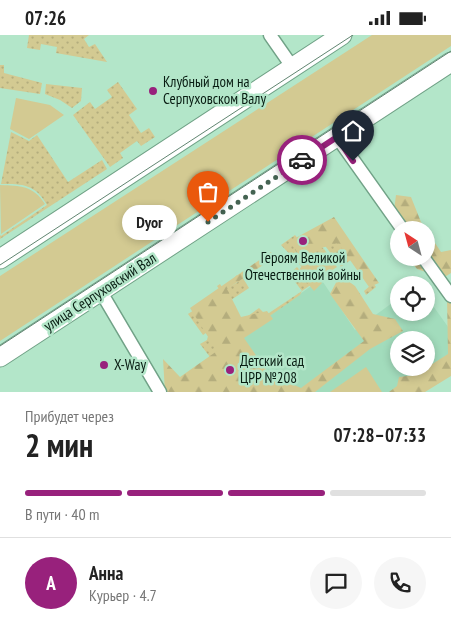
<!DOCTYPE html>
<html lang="ru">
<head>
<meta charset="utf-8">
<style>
	body { margin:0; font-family:"PT Sans Narrow",sans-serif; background:#f6f6f6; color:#222; height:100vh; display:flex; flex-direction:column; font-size:19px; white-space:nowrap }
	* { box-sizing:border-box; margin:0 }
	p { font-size:16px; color:#767676 }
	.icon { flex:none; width:28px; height:28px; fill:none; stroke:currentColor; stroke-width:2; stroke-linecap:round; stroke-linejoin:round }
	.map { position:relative; height:357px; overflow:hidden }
	.sheet { display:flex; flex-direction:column; background:#fff; flex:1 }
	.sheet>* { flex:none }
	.needle { width:32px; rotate:324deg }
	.tools { position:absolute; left:390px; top:186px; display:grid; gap:10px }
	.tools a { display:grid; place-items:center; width:45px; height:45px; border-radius:50%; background:#fff; box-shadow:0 2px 8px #0003; font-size:25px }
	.pin { position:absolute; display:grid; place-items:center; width:42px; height:42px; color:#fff; margin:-51px -21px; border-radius:50% 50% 50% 0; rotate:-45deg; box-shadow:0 0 5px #0007 }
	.pin .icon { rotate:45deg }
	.courier { position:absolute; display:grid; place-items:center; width:50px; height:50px; margin:-25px; border:4px solid #98217c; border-radius:50%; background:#fff; color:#222; box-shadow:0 1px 6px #0007 }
	.bubble { position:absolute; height:35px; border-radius:18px; background:#fff; box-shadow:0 2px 8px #0003; font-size:16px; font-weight:600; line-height:35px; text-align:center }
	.overview em { font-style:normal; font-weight:600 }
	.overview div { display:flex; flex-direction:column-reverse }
	.overview { display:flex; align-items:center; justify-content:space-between; height:85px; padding:0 25px }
	h1 { font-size:32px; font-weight:600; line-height:38px }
	.bar { display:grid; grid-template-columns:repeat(4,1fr); gap:8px 5px; align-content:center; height:60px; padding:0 25px }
	.bar i { height:6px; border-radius:4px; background:#e0e0e0 }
	.bar .current { background:#98217c }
	.bar p { grid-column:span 4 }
	.line { display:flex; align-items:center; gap:12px; padding:0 25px; border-top:1px solid #e0e0e0 }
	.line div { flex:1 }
	.round { display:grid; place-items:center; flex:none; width:52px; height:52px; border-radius:26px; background:#f6f6f6 }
	.status { display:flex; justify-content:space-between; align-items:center; height:35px; padding:0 25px; background:#fff; direction:ltr }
	.status svg { height:14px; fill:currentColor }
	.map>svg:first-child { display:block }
	.built { fill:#a2dcbc; fill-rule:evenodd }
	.grass { fill:url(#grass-dots) }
	.forest { fill:url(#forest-firs) }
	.green { fill:#d3ca92 }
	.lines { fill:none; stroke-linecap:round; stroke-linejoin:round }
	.minor-casing { stroke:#71a287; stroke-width:15 }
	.secondary-casing { stroke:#71a287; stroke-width:21 }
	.minor { stroke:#fff; stroke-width:12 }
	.secondary { stroke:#fff; stroke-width:19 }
	.tram { stroke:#618571; stroke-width:1 }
	.done { stroke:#446352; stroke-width:5; stroke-dasharray:0 9 }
	.route { stroke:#98217c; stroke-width:6 }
	.poi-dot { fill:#98217c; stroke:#b3e6c9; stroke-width:2 }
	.labels { text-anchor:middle; stroke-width:5; stroke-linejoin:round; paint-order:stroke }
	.poi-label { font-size:15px; fill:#081c12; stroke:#b3e6c9; text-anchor:start }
	.street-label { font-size:15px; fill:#081c12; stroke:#b3e6c9 }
</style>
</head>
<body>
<div class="status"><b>07:26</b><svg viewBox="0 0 49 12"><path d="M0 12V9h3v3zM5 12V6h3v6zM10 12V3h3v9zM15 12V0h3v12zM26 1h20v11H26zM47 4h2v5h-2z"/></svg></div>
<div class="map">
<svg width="451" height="357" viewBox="0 0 451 357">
	<defs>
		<pattern id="grass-dots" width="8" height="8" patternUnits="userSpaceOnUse" patternTransform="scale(1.25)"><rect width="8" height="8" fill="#d3ca92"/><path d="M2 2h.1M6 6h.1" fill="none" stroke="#b4ad7d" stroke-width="1.8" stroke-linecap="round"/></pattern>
		<pattern id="forest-firs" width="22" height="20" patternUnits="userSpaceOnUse" patternTransform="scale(1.25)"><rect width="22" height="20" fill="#d3ca92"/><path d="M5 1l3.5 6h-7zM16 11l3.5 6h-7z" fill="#b4ad7d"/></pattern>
	</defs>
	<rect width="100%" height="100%" fill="#b3e6c9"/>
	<path class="built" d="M321 244 355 295 399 263V278H426V261L451 296V334L397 357H176L216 319ZM399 305H426V332H399Z"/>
	<path class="grass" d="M29 0H89L84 4 89 12 95 9 107 27 56 18 57 12 41 9 40 15 27 13Z
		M0 30H4V38L42 48 40 59 0 53Z
		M118 47 137 74 129 80 141 98 149 93 155 102 141 111 137 106 120 118 123 123 110 132 73 80 90 67 95 74 112 62 107 55Z
		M46 49 82 53 81 66 72 73 60 65 45 59Z
		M11 97 29 106 37 100 68 147 102 125 107 134 0 204V200L1 201 47 170C35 149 23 149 1 149Z
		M331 189 376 252 366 260 364 256 371 250 352 224 341 232 326 212 314 201Z
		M295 200 301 208 311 202 324 214 300 230 281 210Z
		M297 232 312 249 302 256 300 260 210 322 200 309 207 305 208 301 206 298 203 300 188 279 221 257 217 251 220 249 224 255 238 247 235 242 237 240 240 245 243 243 249 253 216 275 238 288 259 273 266 280 302 256 289 239Z"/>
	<path class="forest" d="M396 160 411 162 421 187 441 217 451 215V238L443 243 417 234 408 223 426 222V195H401L394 175Z
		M334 182 379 248 369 252 338 208 298 220 290 206Z
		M271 217 275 222 227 254 241 282 267 276 273 284 244 303 269 339 301 353 364 306 330 259 340 240 355 251 373 279 395 284 403 296 370 314 315 357H165L163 324 180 342 217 316 190 273Z
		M305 225 322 248 314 256 298 237Z
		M447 262 451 268V341L425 357H389L397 351 399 342 415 340 448 319Z"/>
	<path class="green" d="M372 0H451V11L0 306V241Z
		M16 63 50 70 64 80 29 104 10 94Z
		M0 150C20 151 33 150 45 169L1 199Z
		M324 214 337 232 315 246 300 230Z
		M366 332 382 357H330Z"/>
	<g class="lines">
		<g class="minor-casing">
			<path id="minor" d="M270 0 293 33
				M337 102 403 195
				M423 222 451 261
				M101 257 160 357"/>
		</g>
		<g class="secondary-casing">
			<path id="secondary" d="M0 224 342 0
				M0 322 451 27"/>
		</g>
		<use href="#minor" class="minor"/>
		<use href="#secondary" class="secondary"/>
		<path class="tram" d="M0 230 353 0
			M0 311 451 16"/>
	</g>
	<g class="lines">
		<path class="done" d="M208 187 302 125"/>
		<path class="route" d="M302 125 337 102 353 126"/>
	</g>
	<g class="poi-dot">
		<circle cx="153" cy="56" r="5"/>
		<circle cx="303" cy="206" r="5"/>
		<circle cx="104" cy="330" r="5"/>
		<circle cx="230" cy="335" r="5"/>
	</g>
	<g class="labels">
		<g class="poi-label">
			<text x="163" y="52">Клубный дом на<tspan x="163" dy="17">Серпуховском Валу</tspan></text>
			<text x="303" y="228" text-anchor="middle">Героям Великой<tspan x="303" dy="17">Отечественной войны</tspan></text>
			<text x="240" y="331">Детский сад<tspan x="240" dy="17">ЦРР №208</tspan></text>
			<text x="114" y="335">X-Way</text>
		</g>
		<g class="street-label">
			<text transform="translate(100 257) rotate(-33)" y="5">улица Серпуховский Вал</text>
		</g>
	</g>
</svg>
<div class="tools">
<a><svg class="needle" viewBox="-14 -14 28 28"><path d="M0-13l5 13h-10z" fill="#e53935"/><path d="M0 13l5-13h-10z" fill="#767676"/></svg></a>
<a><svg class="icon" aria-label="locate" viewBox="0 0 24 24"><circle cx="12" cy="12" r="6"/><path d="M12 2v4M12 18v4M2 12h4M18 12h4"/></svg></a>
<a><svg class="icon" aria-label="layers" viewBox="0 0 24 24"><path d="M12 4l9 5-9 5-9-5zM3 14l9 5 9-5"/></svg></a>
</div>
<div class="pin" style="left:208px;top:187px;background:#ea580c"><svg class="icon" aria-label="bag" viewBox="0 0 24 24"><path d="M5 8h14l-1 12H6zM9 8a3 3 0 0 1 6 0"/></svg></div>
<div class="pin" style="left:353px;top:126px;background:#1f2937"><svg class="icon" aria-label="home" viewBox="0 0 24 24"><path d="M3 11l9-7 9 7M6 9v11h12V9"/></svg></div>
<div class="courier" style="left:302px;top:125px"><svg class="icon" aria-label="car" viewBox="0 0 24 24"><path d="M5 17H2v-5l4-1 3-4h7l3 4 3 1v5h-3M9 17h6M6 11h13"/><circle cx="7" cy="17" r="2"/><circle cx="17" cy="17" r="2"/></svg></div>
<div class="bubble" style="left:122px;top:170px;width:55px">Dyor</div>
</div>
<section class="sheet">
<div class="overview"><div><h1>2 мин</h1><p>Прибудет через</p></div><em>07:28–07:33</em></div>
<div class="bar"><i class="current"></i><i class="current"></i><i class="current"></i><i></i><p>В пути · 40 m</p></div>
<div class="line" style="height:90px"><b class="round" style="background:#98217c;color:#fff">А</b><div><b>Анна</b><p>Курьер · 4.7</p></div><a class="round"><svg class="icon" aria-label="chat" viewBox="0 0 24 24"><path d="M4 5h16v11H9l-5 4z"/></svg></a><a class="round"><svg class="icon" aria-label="phone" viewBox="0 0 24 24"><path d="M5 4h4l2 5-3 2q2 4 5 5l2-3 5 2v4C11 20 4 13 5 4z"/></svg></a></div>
</section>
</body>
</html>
